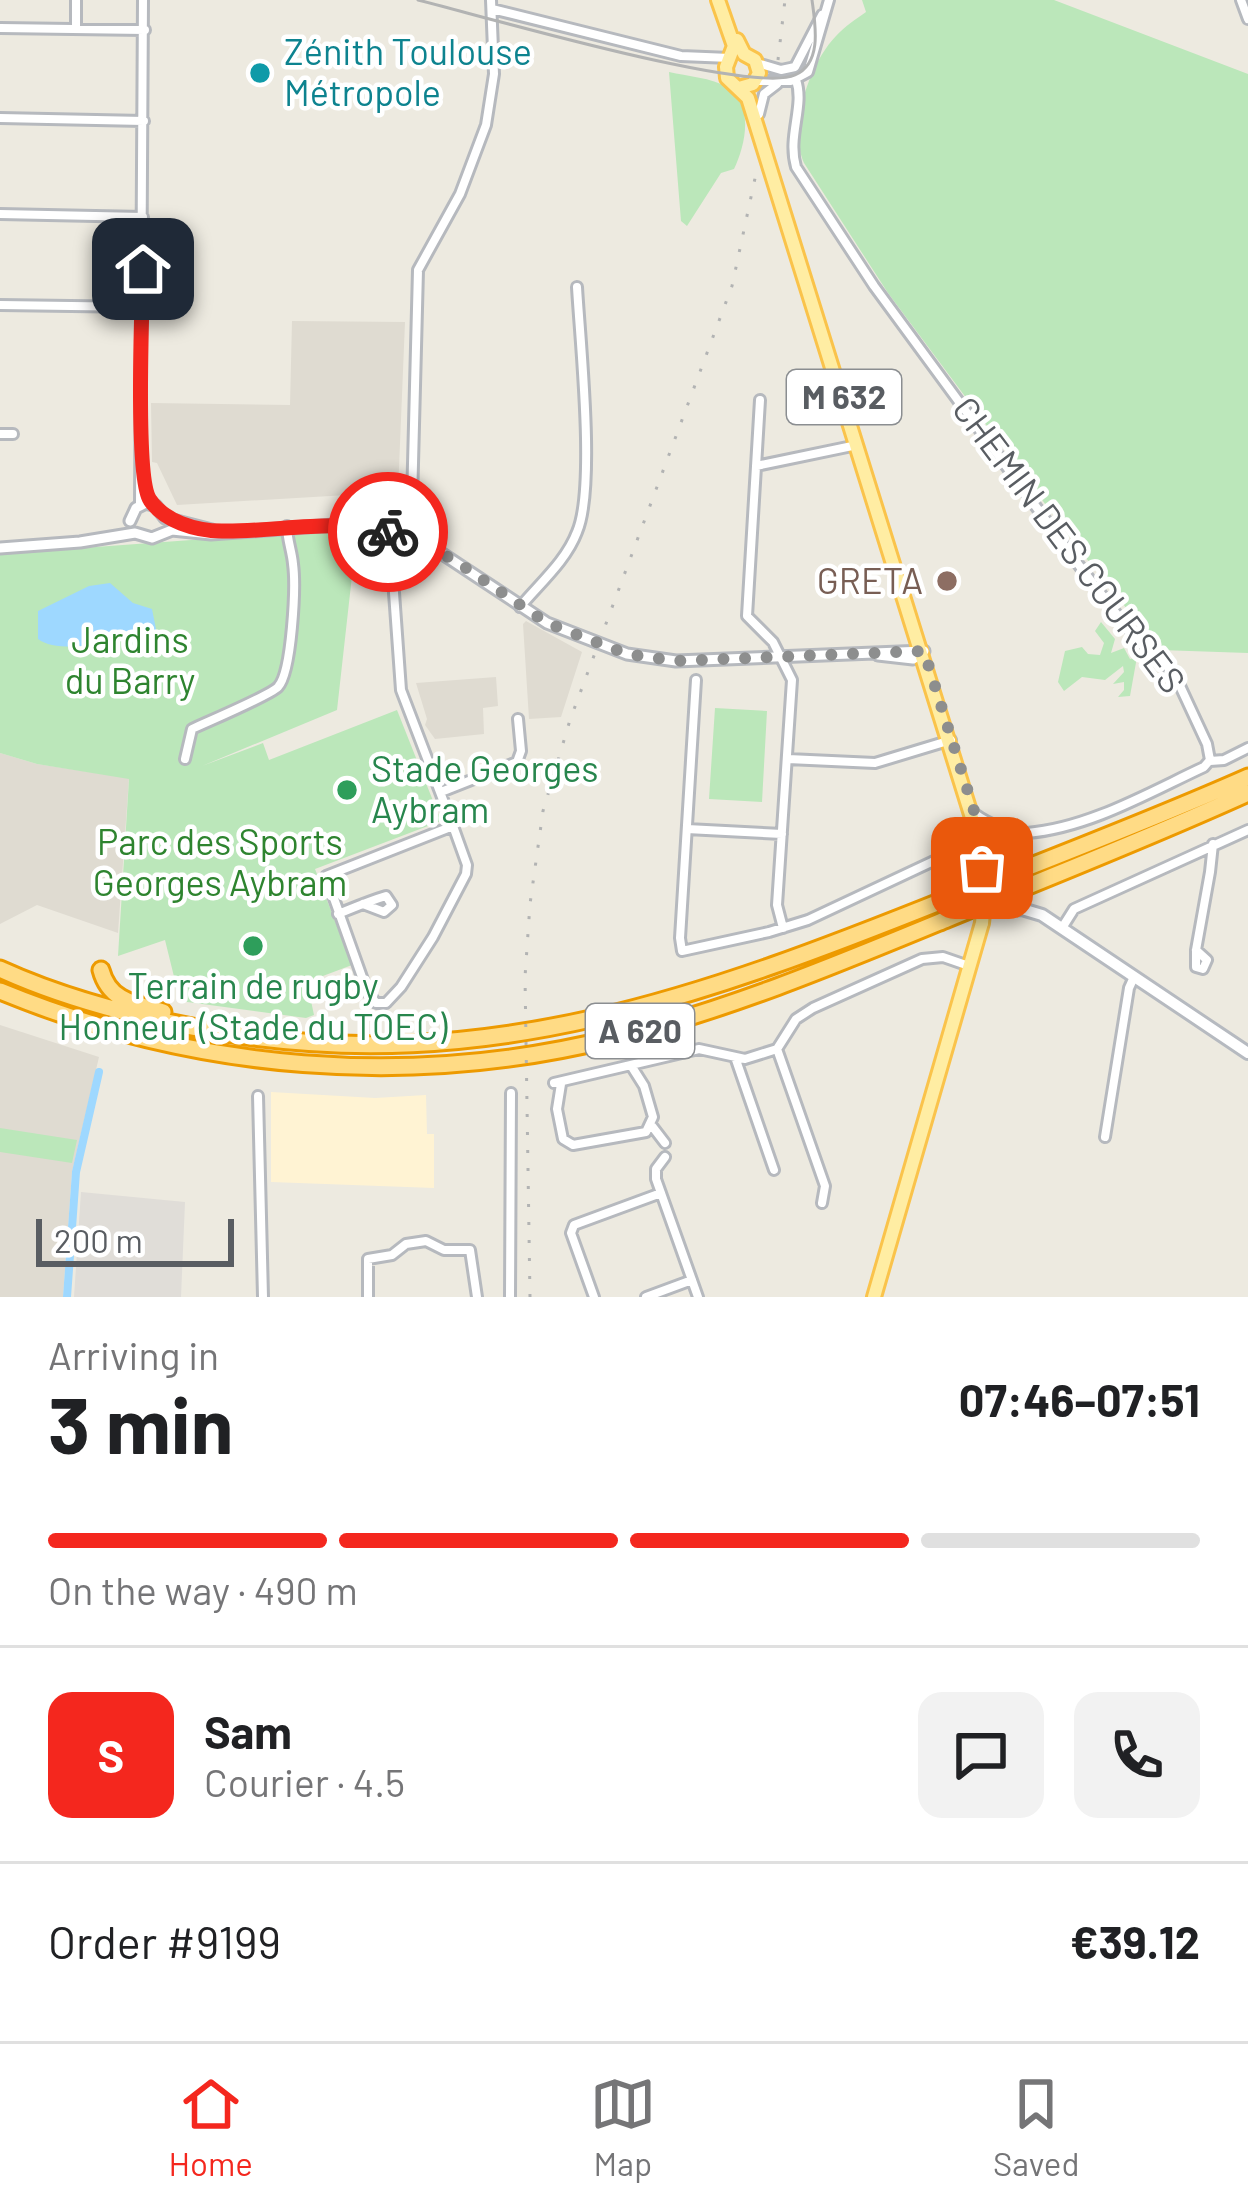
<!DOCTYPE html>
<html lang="en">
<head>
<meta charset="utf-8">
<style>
	body { margin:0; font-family:Barlow,sans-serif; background:#f2f2f2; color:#202124; height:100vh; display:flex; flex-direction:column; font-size:45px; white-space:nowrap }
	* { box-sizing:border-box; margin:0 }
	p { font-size:39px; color:#757577 }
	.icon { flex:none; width:66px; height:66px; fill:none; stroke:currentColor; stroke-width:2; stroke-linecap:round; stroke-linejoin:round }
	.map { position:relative; height:1297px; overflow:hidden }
	.drawer { display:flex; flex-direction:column; background:#fff; flex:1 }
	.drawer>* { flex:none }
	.scale { position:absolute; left:36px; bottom:30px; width:198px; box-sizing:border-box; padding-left:12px; border:6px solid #595d62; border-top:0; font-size:33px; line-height:42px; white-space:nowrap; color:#595d62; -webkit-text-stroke:9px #fff; paint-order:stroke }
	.pin { position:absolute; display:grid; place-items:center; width:102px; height:102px; color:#fff; margin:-51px; border-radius:24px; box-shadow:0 6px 18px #0006 }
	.courier { position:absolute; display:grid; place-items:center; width:120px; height:120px; margin:-60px; border:9px solid #f4271e; border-radius:50%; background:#fff; color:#222; box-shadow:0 3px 15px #0007 }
	.summary em { font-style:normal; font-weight:700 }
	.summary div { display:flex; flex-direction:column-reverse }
	.summary { display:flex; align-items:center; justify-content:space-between; height:204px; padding:0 48px }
	h1 { font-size:78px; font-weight:700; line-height:90px }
	.bar { display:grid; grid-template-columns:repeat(4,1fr); gap:18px 12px; align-content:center; height:144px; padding:0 48px }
	.bar i { height:15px; border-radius:9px; background:#e0e0e0 }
	.bar .active { background:#f4271e }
	.bar p { grid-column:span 4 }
	.line { display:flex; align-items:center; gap:30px; padding:0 48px; border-top:3px solid #e0e0e0 }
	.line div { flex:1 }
	.round { display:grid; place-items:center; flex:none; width:126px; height:126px; border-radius:24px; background:#f2f2f2 }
	.menu { display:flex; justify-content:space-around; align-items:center; height:168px; border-top:3px solid #e0e0e0; background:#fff; font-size:33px; color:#757577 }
	.menu a { display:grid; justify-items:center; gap:6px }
	.menu .active { color:#f4271e }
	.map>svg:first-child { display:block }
	.commercial { fill:#fff3d3 }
	.industrial { fill:#e0ddd8 }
	.education { fill:#dfdbd1 }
	.green { fill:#bbe7ba }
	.water { fill:#9ed8ff }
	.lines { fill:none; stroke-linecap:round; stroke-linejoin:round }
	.canal { stroke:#9ed8ff; stroke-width:8 }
	.minor-casing { stroke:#b6b9be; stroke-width:14 }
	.tertiary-casing { stroke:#b6b9be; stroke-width:15 }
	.secondary-casing { stroke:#b6bac0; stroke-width:16 }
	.primary-casing { stroke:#fac34b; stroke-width:18 }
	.motorway-casing { stroke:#ed9a00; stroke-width:21 }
	.minor { stroke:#fff; stroke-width:8 }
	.tertiary { stroke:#fff; stroke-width:9 }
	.secondary { stroke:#fff; stroke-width:10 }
	.primary { stroke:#ffeda3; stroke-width:12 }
	.motorway { stroke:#ffdb85; stroke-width:15 }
	.tram { stroke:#b2b3b3; stroke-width:3 }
	.rail { stroke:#b2b3b3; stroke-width:3; stroke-dasharray:3 15; stroke-linecap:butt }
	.secondary-bridge-casing { stroke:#b6bac0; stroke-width:16; stroke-linecap:butt }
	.primary-bridge-casing { stroke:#fac34b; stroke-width:18; stroke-linecap:butt }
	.secondary-bridge { stroke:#fff; stroke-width:10 }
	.primary-bridge { stroke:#ffeda3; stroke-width:12 }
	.done { stroke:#8d8e8e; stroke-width:12; stroke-dasharray:0 21.6 }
	.route { stroke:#f4271e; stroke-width:15 }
	.culture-dot { fill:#0f9aa8; stroke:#fff; stroke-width:4.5 }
	.education-dot { fill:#8d6e63; stroke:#fff; stroke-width:4.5 }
	.leisure-dot { fill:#2e9e5b; stroke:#fff; stroke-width:4.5 }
	.labels { text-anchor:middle; stroke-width:9; stroke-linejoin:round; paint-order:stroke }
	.shield { fill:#fff; stroke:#8b8e91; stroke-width:3 }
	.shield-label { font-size:33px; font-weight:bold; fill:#595d62 }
	.culture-label { font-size:36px; fill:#0d838f; stroke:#fff; text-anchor:start }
	.street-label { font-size:36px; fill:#595d62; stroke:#fff }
	.education-label { font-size:36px; fill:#785e54; stroke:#fff; text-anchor:end }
	.park-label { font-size:36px; fill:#2e842f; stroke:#fff }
	.leisure-label { font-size:36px; fill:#27864d; stroke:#fff; text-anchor:start }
</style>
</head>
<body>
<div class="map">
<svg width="1248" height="1297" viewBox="0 0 1248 1297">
	<rect width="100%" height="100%" fill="#edeae0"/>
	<path class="commercial" d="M271 1092 375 1098 426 1095 427 1134H434V1188L271 1182Z"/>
	<path class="industrial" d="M81 1192 185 1202 181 1297H74Z"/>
	<path class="education" d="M292 321 405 322 398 492 177 505 157 463 152 462 151 403 290 405Z
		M526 621 582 652 561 717 529 719 523 624Z
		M496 677 498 706 483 708 484 734 435 739 425 725 427 719 416 683Z
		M0 753 37 764 129 778 118 933 37 905 0 924Z
		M0 1025 99 1057 72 1172 63 1297H0Z"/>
	<path class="green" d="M862 0H1054L1248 74V653L1160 650 1078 548 888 293 804 163C788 127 809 64 836 36 844 27 856 19 866 12Z
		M669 72C687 76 712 78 727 87 755 105 745 146 734 169L721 173 687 226 681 221Z
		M329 530 357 531 337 710 202 766 263 743 269 760 397 710 441 821 315 869 352 965 307 982 314 1015 306 1018 180 1001 165 940 118 956 129 779 37 764 0 753V554Z
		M1101 622 1115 639 1111 653 1124 648 1130 659 1137 657 1130 696 1118 697 1124 690V682L1113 684 1124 672 1123 666 1105 680 1082 677 1064 691 1058 682 1065 651 1082 647 1088 654 1100 655 1104 643 1095 631Z
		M715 708 767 711 762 802 709 799Z
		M0 1128 77 1140 72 1163 0 1152Z"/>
	<path class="water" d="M110 583 133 603 152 609 156 629 153 635C125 640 60 656 38 639V611L89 586Z"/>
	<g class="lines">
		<path class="canal" d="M67 1297 76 1172 99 1072"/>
		<g class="minor-casing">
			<path id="minor" d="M1241 0 1248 19
				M492 9 681 56 730 58
				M0 28 145 30
				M76 28V0
				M757 63 781 70 795 67 822 15
				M796 80C805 106 787 136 796 167L874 286 1081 568 1125 625 1174 673 1207 744 1210 760
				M756 81H791L808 72 829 0
				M759 114 764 94 777 84
				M0 118 144 121
				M0 214 143 217
				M0 305 142 307
				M760 400 747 616 773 642 792 680 777 905 783 928
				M0 434H13
				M756 466 857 445
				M140 505 143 0
				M520 607C540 583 566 561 577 532 596 488 580 341 577 287
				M696 680 680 938 682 951 769 932 808 920 955 851 993 828 1004 827
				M185 759 192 729C209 721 269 696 278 687 292 672 296 586 293 564 292 551 287 540 287 526
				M788 759 875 763 951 740
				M1210 761 1224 760 1248 748
				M441 792 517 762 521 751 518 719
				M975 814C987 823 1012 834 1027 833 1089 828 1150 792 1204 767L1210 760
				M453 826 401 690 391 551 412 502 418 270 460 194 486 125 494 74 491 0
				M453 826 467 865 466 874 433 937 401 987 386 1003H376L367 991 326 876Z
				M687 829 782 834
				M338 914C353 908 369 901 386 896L392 905 384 912 363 904
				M1062 928 1074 909 1248 830
				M1196 950 1207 960 1203 969 1196 967V950L1210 872 1213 844
				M777 1049 825 1186 822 1203
				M735 1057 774 1170
				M554 1083 699 1049 745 1059 777 1049 796 1019 813 1008 922 959 943 957 969 966
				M561 1084 557 1109 563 1139 573 1145 646 1132 653 1117 644 1086 632 1067
				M258 1096 263 1297
				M652 1126 665 1143
				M1105 1137 1129 988 1134 977
				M665 1157 656 1169V1179L698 1297
				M368 1297V1259L392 1255 406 1244 426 1241 444 1250H470L477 1297
				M510 1297 511 1093
				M594 1297 571 1233 574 1225 661 1193
				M646 1297 692 1280"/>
		</g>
		<g class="tertiary-casing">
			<path id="tertiary" d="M165 518 212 530
				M130 521 136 508 146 503 156 506 165 518
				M0 548 80 542 135 533 152 538 172 530 211 534 348 524 399 534 435 549 547 623 627 654 676 661 924 651 913 659 878 655"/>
		</g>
		<g class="secondary-casing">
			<path id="secondary" d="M1000 910 1022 909 1042 915 1248 1053"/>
		</g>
		<g class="primary-casing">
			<path id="primary" d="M718 0 734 46 726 67 727 78 748 98 978 837
				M737 40 744 54 755 60 759 73 753 84 739 88
				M874 1297 982 923"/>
		</g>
		<g class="motorway-casing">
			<path id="motorway" d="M0 969C70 1001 144 1019 219 1032 488 1077 707 995 952 897 1051 858 1151 820 1248 777
				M101 970C109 1001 135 1004 163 1012
				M0 991C194 1071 410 1089 614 1038 728 1010 838 964 947 919 1047 878 1149 838 1248 793"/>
		</g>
		<use href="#minor" class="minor"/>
		<use href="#tertiary" class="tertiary"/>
		<use href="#secondary" class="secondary"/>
		<use href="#primary" class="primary"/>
		<use href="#motorway" class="motorway"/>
		<path class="tram" d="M418 0C479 15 751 95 795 75 823 63 815 23 812 0"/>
		<path class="rail" d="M778 60 785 0
			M530 1297 525 977 530 904 543 811 570 720 732 286 757 169"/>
		<g class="secondary-bridge-casing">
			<path id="secondary-bridge" d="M984 893 1005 909"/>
		</g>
		<g class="primary-bridge-casing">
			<path id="primary-bridge" d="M980 847 984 893
				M982 923 984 903 988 910H997"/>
		</g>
		<use href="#secondary-bridge" class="secondary-bridge"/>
		<use href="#primary-bridge" class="primary-bridge"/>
	</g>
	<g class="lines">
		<path class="done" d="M388 532 411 538 454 560 547 623 627 654 676 661 924 651 975 814 982 868"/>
		<path class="route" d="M143 269C142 304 135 479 150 500 164 521 195 531 222 531 279 532 331 518 388 532"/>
	</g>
	<circle class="culture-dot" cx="260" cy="73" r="12"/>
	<circle class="education-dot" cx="947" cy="581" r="12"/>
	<g class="leisure-dot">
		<circle cx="347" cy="790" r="12"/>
		<circle cx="253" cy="946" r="12"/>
	</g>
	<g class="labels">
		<g class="shield">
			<rect x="787" y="370" width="114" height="54" rx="9"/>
			<rect x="586" y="1004" width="108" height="54" rx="9"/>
		</g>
		<g class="shield-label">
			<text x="844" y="409">M 632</text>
			<text x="640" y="1043">A 620</text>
		</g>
		<g class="culture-label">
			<text x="284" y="65">Zénith Toulouse<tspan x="284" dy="41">Métropole</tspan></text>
		</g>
		<g class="street-label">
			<text transform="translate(1069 545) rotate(53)" y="13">CHEMIN DES COURSES</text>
		</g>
		<g class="education-label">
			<text x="923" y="594">GRETA</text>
		</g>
		<g class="park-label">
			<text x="130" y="653">Jardins<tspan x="130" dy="41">du Barry</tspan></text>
			<text x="220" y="855">Parc des Sports<tspan x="220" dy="41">Georges Aybram</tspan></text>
		</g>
		<g class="leisure-label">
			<text x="371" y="782">Stade Georges<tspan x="371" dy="41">Aybram</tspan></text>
			<text x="253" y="999" text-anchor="middle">Terrain de rugby<tspan x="253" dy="41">Honneur (Stade du TOEC)</tspan></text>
		</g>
	</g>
</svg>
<div class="scale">200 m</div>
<div class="pin" style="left:982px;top:868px;background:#ea580c"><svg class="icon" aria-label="bag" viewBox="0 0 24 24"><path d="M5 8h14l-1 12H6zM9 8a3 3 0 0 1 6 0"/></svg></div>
<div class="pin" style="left:143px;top:269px;background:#1f2937"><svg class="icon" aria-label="home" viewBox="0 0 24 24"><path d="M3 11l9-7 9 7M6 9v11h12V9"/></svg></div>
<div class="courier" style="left:388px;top:532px"><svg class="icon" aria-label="bike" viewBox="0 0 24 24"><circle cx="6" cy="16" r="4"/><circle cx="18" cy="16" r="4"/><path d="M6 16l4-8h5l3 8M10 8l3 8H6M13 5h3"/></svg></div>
</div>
<section class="drawer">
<div class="summary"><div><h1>3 min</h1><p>Arriving in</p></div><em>07:46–07:51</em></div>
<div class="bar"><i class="active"></i><i class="active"></i><i class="active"></i><i></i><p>On the way · 490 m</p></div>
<div class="line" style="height:216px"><b class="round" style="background:#f4271e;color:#fff">S</b><div><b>Sam</b><p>Courier · 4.5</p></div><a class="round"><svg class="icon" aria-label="chat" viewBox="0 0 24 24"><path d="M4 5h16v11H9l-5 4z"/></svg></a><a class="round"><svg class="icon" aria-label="phone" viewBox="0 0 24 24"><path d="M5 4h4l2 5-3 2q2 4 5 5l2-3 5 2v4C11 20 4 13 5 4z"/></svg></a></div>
<div class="line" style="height:156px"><div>Order #9199</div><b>€39.12</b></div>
</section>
<nav class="menu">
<a class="active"><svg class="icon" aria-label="home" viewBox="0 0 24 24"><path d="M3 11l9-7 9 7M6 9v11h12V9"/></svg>Home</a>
<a><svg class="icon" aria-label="map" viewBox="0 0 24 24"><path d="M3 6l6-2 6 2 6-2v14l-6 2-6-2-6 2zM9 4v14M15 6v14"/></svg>Map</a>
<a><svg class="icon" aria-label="saved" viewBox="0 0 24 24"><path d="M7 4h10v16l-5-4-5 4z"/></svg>Saved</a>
</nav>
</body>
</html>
